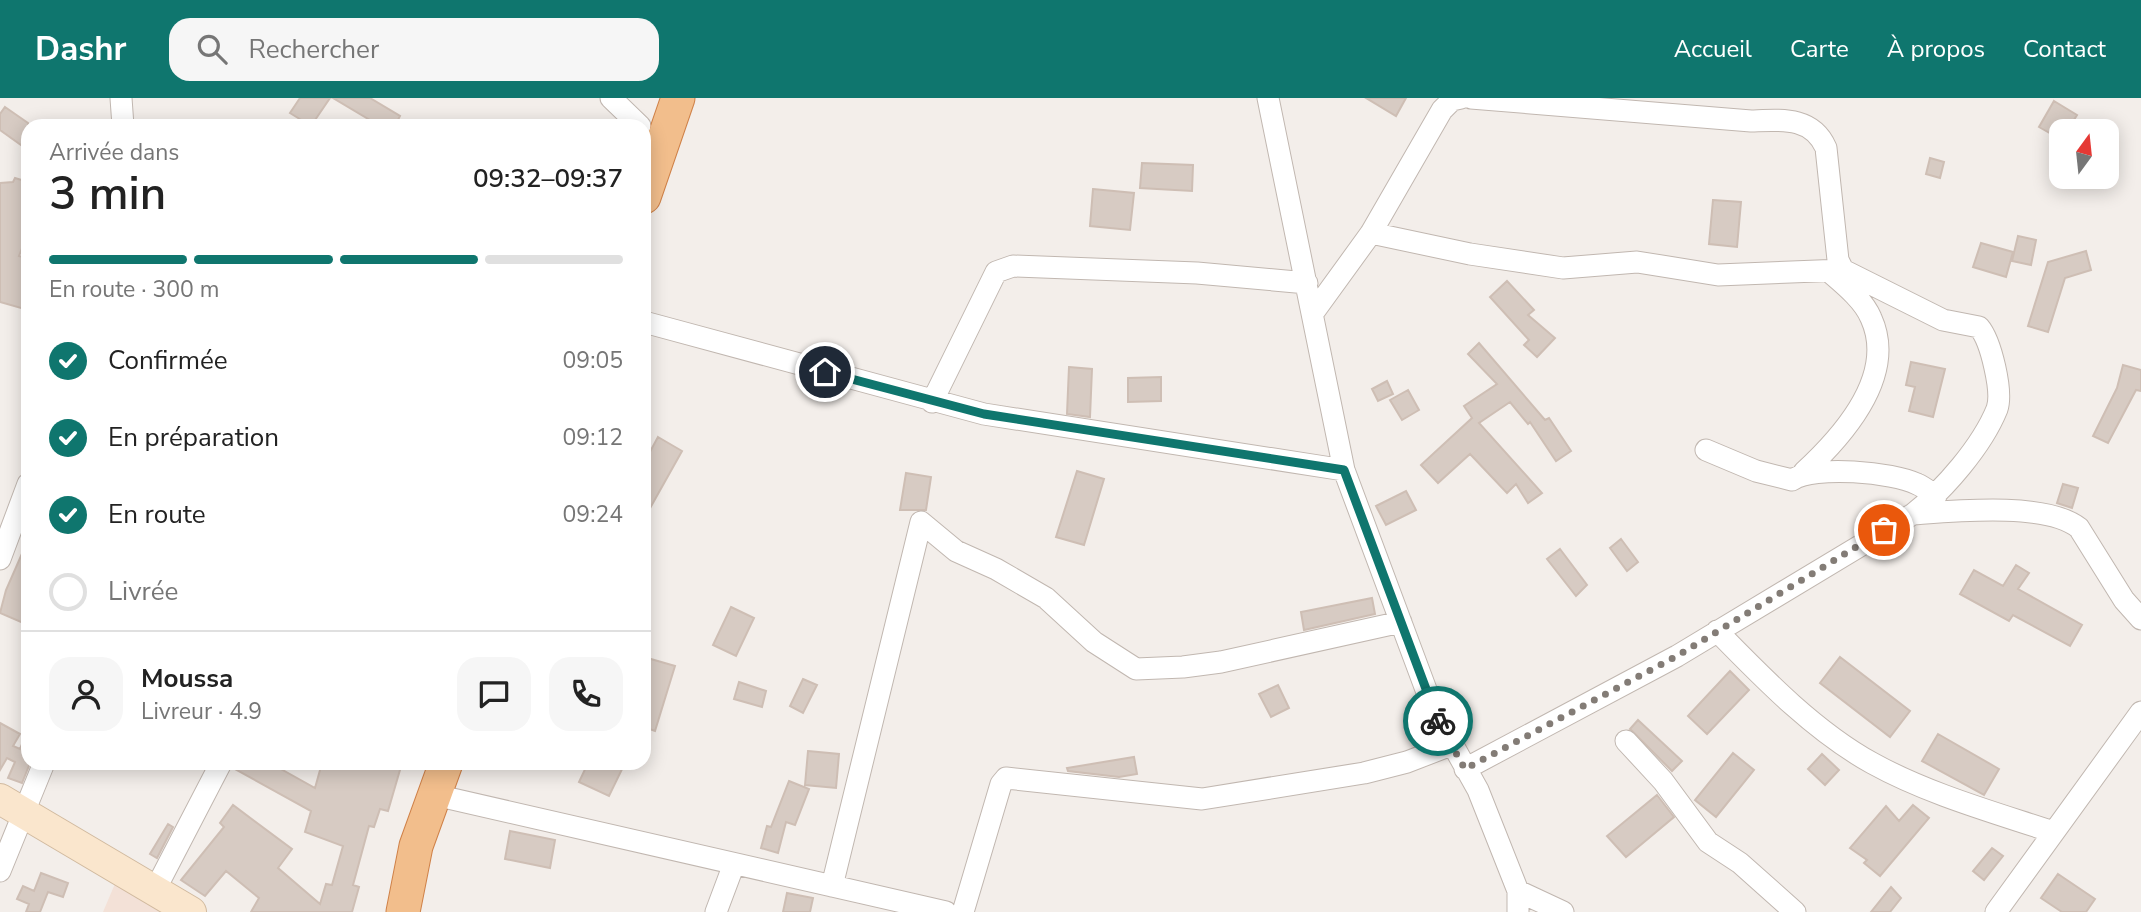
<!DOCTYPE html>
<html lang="fr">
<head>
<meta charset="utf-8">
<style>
	body { margin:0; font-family:"Nunito Sans",sans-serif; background:#f6f6f6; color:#222; height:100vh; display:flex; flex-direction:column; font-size:26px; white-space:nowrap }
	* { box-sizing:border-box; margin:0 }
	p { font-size:23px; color:#767676 }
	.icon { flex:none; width:38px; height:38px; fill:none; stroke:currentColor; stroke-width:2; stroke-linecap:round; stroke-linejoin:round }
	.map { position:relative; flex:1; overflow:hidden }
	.sheet { position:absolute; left:21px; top:21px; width:630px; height:651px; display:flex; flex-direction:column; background:#fff; border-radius:21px; box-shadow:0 4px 18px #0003 }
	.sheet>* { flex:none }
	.needle { width:46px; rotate:15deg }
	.buttons { position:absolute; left:2049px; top:21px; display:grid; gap:14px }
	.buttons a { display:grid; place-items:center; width:70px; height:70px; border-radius:14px; background:#fff; box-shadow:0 4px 18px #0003; font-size:35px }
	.pin { position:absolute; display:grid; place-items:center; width:60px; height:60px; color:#fff; margin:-30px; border:4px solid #fff; border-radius:50%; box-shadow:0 2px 7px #0007 }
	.courier { position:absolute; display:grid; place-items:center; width:70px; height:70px; margin:-35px; border:5px solid #0f766e; border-radius:50%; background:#fff; color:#222; box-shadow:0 2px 9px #0007 }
	.overview em { font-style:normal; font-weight:600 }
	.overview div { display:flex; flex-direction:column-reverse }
	.overview { display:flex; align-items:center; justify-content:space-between; height:119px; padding:0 28px }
	h1 { font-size:46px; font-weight:600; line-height:52px }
	.bar { display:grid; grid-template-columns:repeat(4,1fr); gap:10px 7px; align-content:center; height:84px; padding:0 28px }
	.bar i { height:9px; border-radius:5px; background:#e0e0e0 }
	.bar .on { background:#0f766e }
	.bar p { grid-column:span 4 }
	.line { display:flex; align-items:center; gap:18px; padding:0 28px; border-top:2px solid #e0e0e0 }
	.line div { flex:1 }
	.round { display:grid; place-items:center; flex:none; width:74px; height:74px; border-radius:21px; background:#f6f6f6 }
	ol { padding:0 28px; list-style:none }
	li { display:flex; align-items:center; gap:21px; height:77px }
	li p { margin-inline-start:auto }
	li .icon { padding:7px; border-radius:50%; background:#0f766e; color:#fff; stroke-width:4 }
	li:last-child { color:#767676 }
	li i { width:38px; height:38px; border:4px solid #e0e0e0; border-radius:50% }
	header { display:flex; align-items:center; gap:42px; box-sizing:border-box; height:98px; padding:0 35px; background:#0f766e; color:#fff }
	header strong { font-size:33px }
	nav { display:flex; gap:38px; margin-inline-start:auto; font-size:24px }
	.search { width:490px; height:63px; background:#f6f6f6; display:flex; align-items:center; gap:18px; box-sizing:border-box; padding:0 24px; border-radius:21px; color:#767676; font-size:26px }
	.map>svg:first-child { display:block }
	.commercial { fill:#f3e1d7 }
	.building { fill:#d7cbc3; stroke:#cebeb4; stroke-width:2 }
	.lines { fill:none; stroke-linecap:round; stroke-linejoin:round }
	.minor-casing { stroke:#c1b7b0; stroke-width:23 }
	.secondary-casing { stroke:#d1ba9f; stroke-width:32 }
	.trunk-casing { stroke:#cf8148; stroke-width:35 }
	.minor { stroke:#fff; stroke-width:21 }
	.secondary { stroke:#fae6cd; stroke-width:30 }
	.trunk { stroke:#f2be8c; stroke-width:33 }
	.done { stroke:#837c76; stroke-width:7; stroke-dasharray:0 12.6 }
	.route { stroke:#0f766e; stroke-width:9 }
</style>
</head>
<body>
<header>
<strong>Dashr</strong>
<div class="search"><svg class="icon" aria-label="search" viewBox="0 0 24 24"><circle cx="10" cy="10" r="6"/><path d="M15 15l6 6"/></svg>Rechercher</div>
<nav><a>Accueil</a><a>Carte</a><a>À propos</a><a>Contact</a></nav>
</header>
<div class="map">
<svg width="2141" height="814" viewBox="0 0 2141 814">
	<rect width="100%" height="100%" fill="#f3eeea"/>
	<path class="commercial" d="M117 781 173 814H103Z"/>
	<path class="building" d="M300 0H330L311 28 290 15Z
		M333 0H370L400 18 395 28H380Z
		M1366 0H1406L1396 18Z
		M2054 3 2077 17 2067 33H2062V42L2039 29Z
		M5 9 28 25V52L0 32V16Z
		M1930 60 1944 64 1940 80 1926 76Z
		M1142 65 1193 67 1192 93 1140 90Z
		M15 80 28 84V135L19 158 28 160V212L0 204V85L13 84Z
		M1093 91 1134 95 1130 132 1090 128Z
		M1713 102 1741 104 1737 149 1709 146Z
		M2018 138 2036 142 2031 167 2012 163Z
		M1981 145 2013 154 2006 179 1973 169Z
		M2086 153 2091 172 2065 180 2048 234 2028 228 2048 164Z
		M1507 183 1534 212 1528 217 1555 240 1537 259 1524 247 1529 242 1490 199Z
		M1479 245 1545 322 1549 320 1571 353 1556 363 1530 324 1528 326 1510 304 1479 325 1542 395 1528 405 1516 386 1507 395 1470 356 1438 385 1421 367 1472 320 1464 308 1497 286 1468 256Z
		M1911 264 1945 271 1933 319 1909 313 1915 289 1906 287Z
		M2123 267 2141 272V293L2136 292 2108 345 2093 338 2117 290Z
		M1069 269 1092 271 1090 319 1067 316Z
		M1161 279V303L1128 304V280Z
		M1387 283 1393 296 1378 303 1372 291Z
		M1408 292 1419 312 1402 322 1390 302Z
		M658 339 682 353 644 421V365Z
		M1077 373 1104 381 1084 447 1056 439Z
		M906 375 931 379 926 412H900Z
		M2063 386 2078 390 2072 410 2057 405Z
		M1406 393 1416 412 1386 427 1376 408Z
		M1621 441 1638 464 1627 473 1610 450Z
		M28 442V527L0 515 6 492Z
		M1560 451 1587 487 1576 498 1547 461Z
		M2016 467 2029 475 2018 491 2082 527 2070 548 2013 517 2009 523 1960 496 1974 472 2003 488Z
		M1372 500 1375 516 1304 532 1301 514Z
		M731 509 754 520 736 558 713 547Z
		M644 559 675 568 655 633 644 629Z
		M1840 559 1910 613 1890 639 1820 585Z
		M1730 573 1749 592 1707 636 1688 618Z
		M803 581 817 587 803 615 790 608Z
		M739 584 766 593 762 609 734 601Z
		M1278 587 1289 610 1271 619 1259 596Z
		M1638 622 1682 663 1672 673 1630 631Z
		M0 625 20 636 13 648 20 651 28 632 30 665 22 685 8 680 15 664 7 660 0 672Z
		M1938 636 1999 671 1984 697 1922 663Z
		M808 653 839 656 836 690 805 687Z
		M1733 655 1754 672 1716 719 1695 702Z
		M1822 656 1839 672 1825 687 1808 671Z
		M1134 659 1137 676 1119 679 1068 673 1067 670Z
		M234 665H270L315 690 322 665H402L388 713 380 711 374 729 369 728 353 787 359 789 352 814H251L259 800 226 773 205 798 181 782 224 729 220 725 233 707 292 751 278 770 320 806 326 786 332 787 343 748 305 734 311 713 233 670Z
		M588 665H625L609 698 579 684Z
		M789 683 809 691 795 727 786 724 778 755 761 750 767 728 771 729Z
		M1657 697 1674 719 1626 759 1607 738Z
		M1913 707 1929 720 1880 778 1864 765 1867 762 1850 750 1886 708 1899 723Z
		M168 726 173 729 157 760 150 756Z
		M510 733 555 742 550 770 505 761Z
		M1992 750 2003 758 1984 782 1973 773Z
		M41 775 68 785 63 799 48 794 40 814H26L29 806 17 801 23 788 34 793Z
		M2058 776 2095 801 2086 814H2062L2041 800Z
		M1891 789 1901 800 1890 814H1871Z
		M787 795 813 800 810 814H783Z"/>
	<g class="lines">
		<g class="minor-casing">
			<path id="minor" d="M121 0 123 28
				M611 0 640 28
				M1268 0 1344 372 1434 613 1478 692 1518 793V814
				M1371 135 1470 156 1563 170 1637 164 1718 177 1843 172
				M1313 215 1371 135 1442 12 1452 2 1461 0
				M644 224 984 316 1344 372
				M932 304 996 174 1013 168 1197 175 1307 185
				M1706 352 1756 373 1792 382C1814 367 1893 374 1917 386 1924 389 1930 394 1936 398
				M1804 374C1843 338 1897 277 1871 220 1864 203 1846 188 1832 176
				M1913 416C1955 413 2047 404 2079 430L2124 502 2141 521
				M0 461 28 386
				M1717 533C1763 580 1814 633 1872 665 1928 696 1993 714 2053 734
				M1626 643 1663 683 1708 744 1740 765 1795 814
				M1465 671 1677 558 1913 416C1944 392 1982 348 1997 311 2003 294 1991 243 1979 229L1943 222 1843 172 1838 162 1826 50C1812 18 1781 22 1751 23L1471 0
				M435 697 946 814
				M0 773 44 665
				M832 788 921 424 956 453 996 471 1046 500 1094 544 1136 571 1183 569 1221 564 1401 524
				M155 792 221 665
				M1518 793 1563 814
				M716 814 734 766
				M963 814 1001 686 1006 680 1202 701 1364 675 1407 664 1451 647
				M1996 814 2141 614"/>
		</g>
		<g class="secondary-casing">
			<path id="secondary" d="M0 701 191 814"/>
		</g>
		<g class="trunk-casing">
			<path id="trunk" d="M644 99 678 0
				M403 814 416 748 446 665"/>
		</g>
		<use href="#minor" class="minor"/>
		<use href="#secondary" class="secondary"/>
		<use href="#trunk" class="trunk"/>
	</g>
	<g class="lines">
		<path class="done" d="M1438 623 1465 671 1677 558 1884 432"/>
		<path class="route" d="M825 274 984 316 1344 372 1438 623"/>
	</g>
</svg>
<div class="buttons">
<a><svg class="needle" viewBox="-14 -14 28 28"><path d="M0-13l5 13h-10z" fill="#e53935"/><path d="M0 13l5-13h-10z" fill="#767676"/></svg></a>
</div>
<div class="pin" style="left:1884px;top:432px;background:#ea580c"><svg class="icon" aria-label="bag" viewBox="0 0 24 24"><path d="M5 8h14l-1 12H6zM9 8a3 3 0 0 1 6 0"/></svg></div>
<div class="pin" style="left:825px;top:274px;background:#1f2937"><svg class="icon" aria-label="home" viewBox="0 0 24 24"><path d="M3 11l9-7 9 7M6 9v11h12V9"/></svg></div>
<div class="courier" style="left:1438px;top:623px"><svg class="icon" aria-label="bike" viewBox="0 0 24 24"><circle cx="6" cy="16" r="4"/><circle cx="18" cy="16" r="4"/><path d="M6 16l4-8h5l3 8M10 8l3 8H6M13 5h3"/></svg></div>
<section class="sheet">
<div class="overview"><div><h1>3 min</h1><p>Arrivée dans</p></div><em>09:32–09:37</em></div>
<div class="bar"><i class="on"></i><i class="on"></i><i class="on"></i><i></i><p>En route · 300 m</p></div>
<ol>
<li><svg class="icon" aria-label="check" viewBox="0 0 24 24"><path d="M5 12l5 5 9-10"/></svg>Confirmée<p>09:05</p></li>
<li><svg class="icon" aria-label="check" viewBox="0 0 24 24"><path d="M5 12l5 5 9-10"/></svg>En préparation<p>09:12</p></li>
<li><svg class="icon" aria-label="check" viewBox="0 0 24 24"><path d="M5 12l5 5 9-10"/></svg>En route<p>09:24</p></li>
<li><i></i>Livrée</li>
</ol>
<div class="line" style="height:126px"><a class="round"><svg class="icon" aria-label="person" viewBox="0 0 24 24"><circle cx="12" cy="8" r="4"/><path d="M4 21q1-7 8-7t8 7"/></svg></a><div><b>Moussa</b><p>Livreur · 4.9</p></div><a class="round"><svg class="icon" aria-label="chat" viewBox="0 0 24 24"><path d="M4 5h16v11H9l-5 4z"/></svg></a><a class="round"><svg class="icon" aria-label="phone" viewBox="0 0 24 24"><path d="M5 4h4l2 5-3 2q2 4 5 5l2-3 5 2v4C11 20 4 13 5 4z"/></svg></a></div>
</section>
</div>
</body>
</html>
